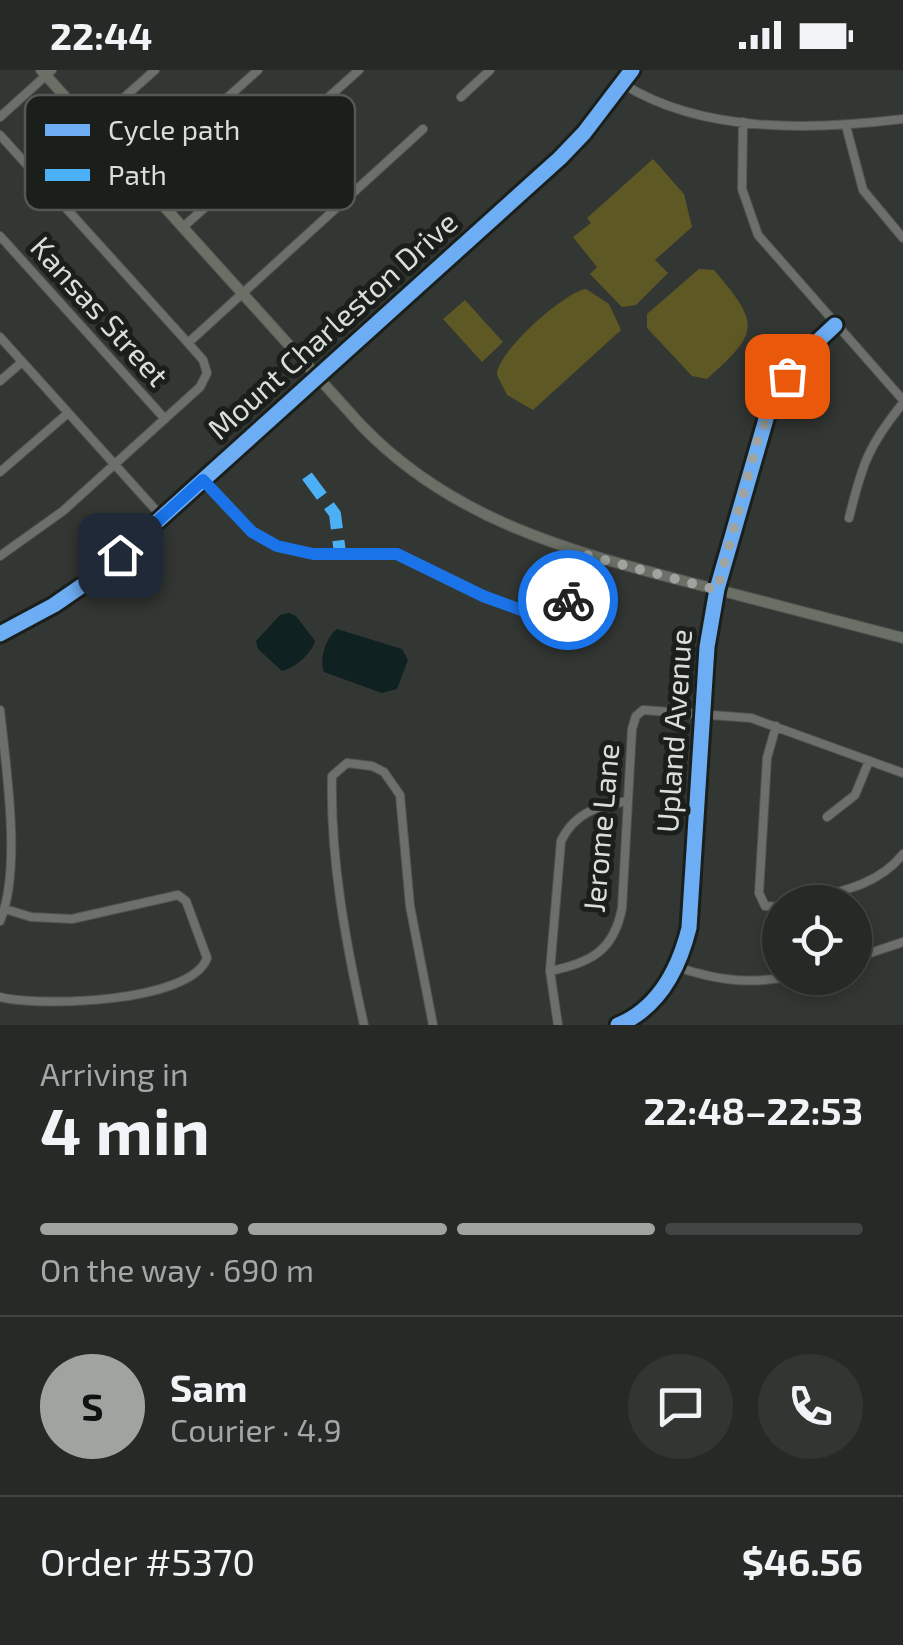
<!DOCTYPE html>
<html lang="en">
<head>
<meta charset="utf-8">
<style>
	body { margin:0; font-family:"Exo 2",sans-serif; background:#323532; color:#f1f3f6; height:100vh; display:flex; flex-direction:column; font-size:38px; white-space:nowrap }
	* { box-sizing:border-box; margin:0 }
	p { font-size:32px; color:#a4a6a7 }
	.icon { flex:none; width:55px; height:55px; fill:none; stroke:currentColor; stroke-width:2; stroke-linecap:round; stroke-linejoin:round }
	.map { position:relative; height:955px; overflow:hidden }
	.drawer { display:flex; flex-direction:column; background:#262926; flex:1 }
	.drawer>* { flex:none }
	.buttons { position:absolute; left:762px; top:815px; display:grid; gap:20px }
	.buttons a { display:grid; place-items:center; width:110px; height:110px; border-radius:50%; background:#262926; box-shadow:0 5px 15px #0003,0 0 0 2px #424543; font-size:50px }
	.pin { position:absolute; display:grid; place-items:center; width:85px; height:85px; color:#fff; margin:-42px; border-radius:20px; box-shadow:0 5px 15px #0006 }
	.courier { position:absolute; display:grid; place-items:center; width:100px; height:100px; margin:-50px; border:8px solid #1a73e8; border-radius:50%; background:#fff; color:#222; box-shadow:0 2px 12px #0007 }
	.overview em { font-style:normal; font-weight:700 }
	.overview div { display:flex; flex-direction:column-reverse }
	.overview { display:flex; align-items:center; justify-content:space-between; height:170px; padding:0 40px }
	h1 { font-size:65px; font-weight:700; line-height:75px }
	.bar { display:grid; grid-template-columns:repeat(4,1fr); gap:15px 10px; align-content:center; height:120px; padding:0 40px }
	.bar i { height:12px; border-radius:8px; background:#424543 }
	.bar .on { background:#9fa4a0 }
	.bar p { grid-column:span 4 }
	.line { display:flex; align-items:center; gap:25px; padding:0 40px; border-top:2px solid #424543 }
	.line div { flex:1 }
	.round { display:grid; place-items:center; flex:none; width:105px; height:105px; border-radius:52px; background:#323532 }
	.status { display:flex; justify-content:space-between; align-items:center; height:70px; padding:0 50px; background:#262926; direction:ltr }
	.status svg { height:28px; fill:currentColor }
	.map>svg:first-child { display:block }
	.green { fill:#5e5824 }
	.water { fill:#0f2121 }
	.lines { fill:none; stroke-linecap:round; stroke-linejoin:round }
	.minor-casing { stroke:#515451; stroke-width:10 }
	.major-casing { stroke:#515451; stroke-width:12 }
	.minor { stroke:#6c6f6c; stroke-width:8 }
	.major { stroke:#6b7066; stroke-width:10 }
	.quiet { stroke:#4cb0f7; stroke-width:12; stroke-dasharray:25 12; stroke-linecap:butt }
	.cycleway-casing { stroke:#1b1f1c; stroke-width:21 }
	.cycleway { stroke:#6dadf4; stroke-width:15 }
	.done { stroke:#9fa4a0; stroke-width:10; stroke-dasharray:0 18 }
	.route { stroke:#1a73e8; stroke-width:12 }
	.labels { text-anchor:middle; stroke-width:10; stroke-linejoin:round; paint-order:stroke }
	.street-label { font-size:30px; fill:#d9deda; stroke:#1b1f1c }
	.key { fill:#1b1f1c; stroke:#545855; stroke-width:2.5 }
	.key-label { font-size:28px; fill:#d9deda }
</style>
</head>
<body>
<div class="status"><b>22:44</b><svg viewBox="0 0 49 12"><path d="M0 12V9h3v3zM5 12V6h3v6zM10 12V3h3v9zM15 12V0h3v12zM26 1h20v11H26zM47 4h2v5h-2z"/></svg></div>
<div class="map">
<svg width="903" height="955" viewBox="0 0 903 955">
	<rect width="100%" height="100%" fill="#333733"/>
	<path class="green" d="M653 89 684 124 692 157 655 190 668 203 636 235 622 237 590 204 597 197 573 167 591 153 587 148Z
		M699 199 714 200C760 254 760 262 707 309L692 306 647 258V244Z
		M586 219 609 234 621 260 533 340 507 325 497 305C496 283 564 222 586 219Z
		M465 230 503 272 482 292 443 249Z"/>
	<path class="water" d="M289 543 296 546 315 571C312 583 295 598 282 601L258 579 256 571 280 545Z
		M337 559 402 579 408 590 397 619 382 623 324 602C319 589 326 567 337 559Z"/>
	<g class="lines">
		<g class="minor-casing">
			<path id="minor" d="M623 14C703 64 813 60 903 49
				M461 27 490 0
				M0 47 52 0
				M743 52 742 119 758 165 903 330
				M92 56 155 0
				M846 56 863 120 903 168
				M0 65 188 273 203 290 207 303 200 317 63 441 0 486
				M138 108 258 0
				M182 158 359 0
				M0 166 165 349
				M0 267 162 447
				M188 273 423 59
				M0 311 22 292
				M0 402 68 343
				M203 410 252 462 277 476 313 484H397L483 526 551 551 565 543 582 484
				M849 448C862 395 868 376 903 333
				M0 564 54 535 99 504 560 88 584 63 632 0
				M0 640C6 698 22 799 0 851
				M776 656 767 688 759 823 765 836 780 837
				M827 747 855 725 869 691
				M798 832C836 822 877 817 903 784
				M855 888 903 872
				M677 897C713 909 743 914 781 908
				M550 901C590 893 614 881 622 838L632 659 636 646 643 640 751 648 903 703
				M0 927C40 937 191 933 207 888L186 831 178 825 72 849 31 847 5 839
				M364 955C346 874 330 789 332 706L347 693 372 696 384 702 400 725 410 836 433 955
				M558 955 550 901 561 771C575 742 598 736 628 731
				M618 955C659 938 679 898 689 858L707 577 717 519 768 342 804 284 835 255"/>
		</g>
		<g class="major-casing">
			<path id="major" d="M41 0 361 355C451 449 566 480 688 512 760 531 831 549 903 568"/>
		</g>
		<use href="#minor" class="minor"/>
		<use href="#major" class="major"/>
		<path class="quiet" d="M307 406 335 444 340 483"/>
		<g class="cycleway-casing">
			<path id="cycleway" d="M0 564 54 535 99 504 560 88 584 63 632 0
				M618 955C659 938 679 898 689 858L707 577 717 519 768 342 804 284 835 255"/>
		</g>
		<use href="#cycleway" class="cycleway"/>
	</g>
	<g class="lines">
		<path class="done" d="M568 530 582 484 717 520 758 369 787 306"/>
		<path class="route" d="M120 485 203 410 252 462 277 476 313 484H397L483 526 551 551 562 548 568 530"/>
	</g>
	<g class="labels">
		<g class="street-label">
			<text transform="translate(99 242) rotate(48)" y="10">Kansas Street</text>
			<text transform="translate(333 256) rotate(-42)" y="10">Mount Charleston Drive</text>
			<text transform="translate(675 661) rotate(-86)" y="10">Upland Avenue</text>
			<text transform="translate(602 758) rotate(-85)" y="10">Jerome Lane</text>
		</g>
	</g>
	<rect x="25" y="25" width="330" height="115" rx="15" class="key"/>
	<rect x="45" y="54" width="45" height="12" fill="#6dadf4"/>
	<rect x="45" y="99" width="45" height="12" fill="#4cb0f7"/>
	<g class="key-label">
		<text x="108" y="70">Cycle path</text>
		<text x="108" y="115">Path</text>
	</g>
</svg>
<div class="buttons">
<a><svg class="icon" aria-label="locate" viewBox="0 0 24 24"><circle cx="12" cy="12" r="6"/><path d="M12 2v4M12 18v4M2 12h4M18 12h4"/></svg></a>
</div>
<div class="pin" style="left:787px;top:306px;background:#ea580c"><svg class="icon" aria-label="bag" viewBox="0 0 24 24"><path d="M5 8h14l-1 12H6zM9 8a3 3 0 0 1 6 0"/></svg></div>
<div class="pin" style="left:120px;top:485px;background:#1f2937"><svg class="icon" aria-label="home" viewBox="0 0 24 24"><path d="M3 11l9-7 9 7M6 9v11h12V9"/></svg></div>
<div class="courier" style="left:568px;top:530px"><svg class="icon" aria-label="bike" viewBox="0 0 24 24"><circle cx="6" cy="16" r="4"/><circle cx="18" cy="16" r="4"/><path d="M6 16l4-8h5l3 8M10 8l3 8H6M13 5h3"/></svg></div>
</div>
<section class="drawer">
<div class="overview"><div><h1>4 min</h1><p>Arriving in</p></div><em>22:48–22:53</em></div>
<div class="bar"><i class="on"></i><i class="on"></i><i class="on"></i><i></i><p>On the way · 690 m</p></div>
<div class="line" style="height:180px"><b class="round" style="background:#9fa4a0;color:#111">S</b><div><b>Sam</b><p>Courier · 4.9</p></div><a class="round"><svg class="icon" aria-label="chat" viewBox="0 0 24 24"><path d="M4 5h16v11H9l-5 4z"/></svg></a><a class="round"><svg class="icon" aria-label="phone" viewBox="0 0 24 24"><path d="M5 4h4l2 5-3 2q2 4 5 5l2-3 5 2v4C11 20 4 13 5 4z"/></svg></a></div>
<div class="line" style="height:130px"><div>Order #5370</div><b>$46.56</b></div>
</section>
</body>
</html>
